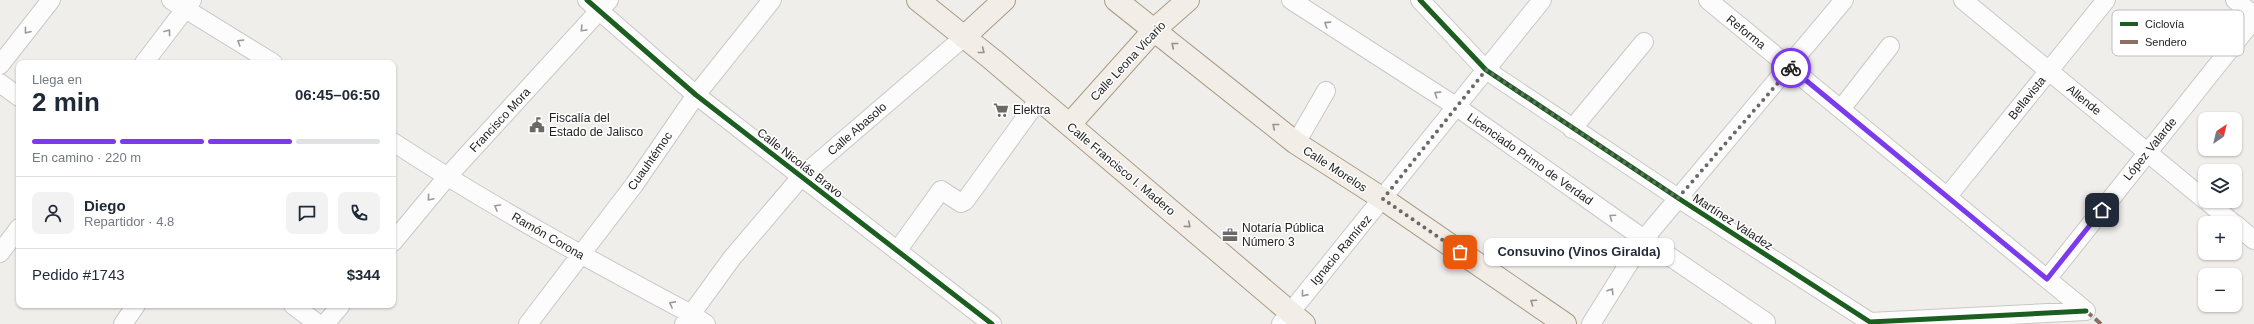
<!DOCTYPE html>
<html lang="es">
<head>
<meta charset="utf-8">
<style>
	body { margin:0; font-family:Helvetica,sans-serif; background:#f2f2f3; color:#1f2937; height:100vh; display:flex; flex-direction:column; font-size:15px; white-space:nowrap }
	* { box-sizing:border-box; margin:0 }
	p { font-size:13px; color:#747a83 }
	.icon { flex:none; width:22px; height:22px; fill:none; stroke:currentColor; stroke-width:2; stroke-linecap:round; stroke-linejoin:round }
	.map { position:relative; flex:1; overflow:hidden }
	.side { position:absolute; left:16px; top:60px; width:380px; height:248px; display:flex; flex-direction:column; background:#fff; border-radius:8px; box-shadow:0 1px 3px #0004 }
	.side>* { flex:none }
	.needle { width:26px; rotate:35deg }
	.tools { position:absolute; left:2198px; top:112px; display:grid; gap:8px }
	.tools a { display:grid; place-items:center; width:44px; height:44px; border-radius:8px; background:#fff; box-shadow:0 1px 3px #0004; font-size:20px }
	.pin { position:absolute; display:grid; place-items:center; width:34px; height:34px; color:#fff; margin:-17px; border-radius:8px; box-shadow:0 2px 6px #0006 }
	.courier { position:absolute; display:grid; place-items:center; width:40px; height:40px; margin:-20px; border:3px solid #7c3aed; border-radius:50%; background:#fff; color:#222; box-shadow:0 1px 5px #0007 }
	.bubble { position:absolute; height:28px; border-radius:8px; background:#fff; box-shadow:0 1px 3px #0004; font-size:13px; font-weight:600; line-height:28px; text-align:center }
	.summary em { font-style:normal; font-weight:600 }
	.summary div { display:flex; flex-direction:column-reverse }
	.summary { display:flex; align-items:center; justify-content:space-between; height:68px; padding:0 16px }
	h1 { font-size:26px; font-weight:600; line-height:30px }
	.bar { display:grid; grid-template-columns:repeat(4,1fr); gap:6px 4px; align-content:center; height:48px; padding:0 16px }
	.bar i { height:5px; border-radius:3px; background:#e0e1e3 }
	.bar .selected { background:#7c3aed }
	.bar p { grid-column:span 4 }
	.line { display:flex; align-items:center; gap:10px; padding:0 16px; border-top:1px solid #e0e1e3 }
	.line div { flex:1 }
	.round { display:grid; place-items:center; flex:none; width:42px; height:42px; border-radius:8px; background:#f2f2f3 }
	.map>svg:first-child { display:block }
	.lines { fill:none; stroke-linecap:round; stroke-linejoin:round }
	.minor-casing { stroke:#c9c8c7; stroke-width:20 }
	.major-casing { stroke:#a79c86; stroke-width:24 }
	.minor { stroke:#fdfcfc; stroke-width:18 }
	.major { stroke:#f3ede7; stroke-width:22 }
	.quiet { stroke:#8d6e63; stroke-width:4; stroke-dasharray:8 4; stroke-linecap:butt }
	.cycleway-casing { stroke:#fff; stroke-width:8 }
	.cycleway { stroke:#1b5e20; stroke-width:5 }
	.oneway { stroke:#9a9a9a }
	.oneway2 { stroke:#95928e }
	.done { stroke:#6a6968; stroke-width:4; stroke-dasharray:0 7.2 }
	.route { stroke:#7c3aed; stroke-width:5 }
	.labels { text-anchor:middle; stroke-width:3; stroke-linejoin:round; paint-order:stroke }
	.street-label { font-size:12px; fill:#222; stroke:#fff }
	.poi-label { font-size:12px; fill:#222; stroke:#fff; text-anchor:start }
	.key { fill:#fff; stroke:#bdbdbd; stroke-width:1 }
	.key-label { font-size:11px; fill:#222 }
</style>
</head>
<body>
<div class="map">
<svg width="2254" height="324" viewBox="0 0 2254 324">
	<rect width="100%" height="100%" fill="#f0eeeb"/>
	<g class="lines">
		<g class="minor-casing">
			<path id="minor" d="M171 0 273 63
				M587 0 696 95 992 324
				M1291 0 1457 107 1644 239 1766 322
				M1420 0 1486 70 1678 198 1870 322 2086 311
				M1708 0 2086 311
				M1963 0 2205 200
				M2235 0 2254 15
				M144 63 192 0
				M0 65 51 0
				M0 83 19 97
				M1841 109 1890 46
				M1572 129 1644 42
				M393 142C489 205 590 260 691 314L706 324
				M1296 143 1326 91
				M1947 197 2106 0
				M2207 201 2233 223
				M2235 224 2254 240
				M393 242 447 177 609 0
				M897 251 941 190 961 203 965 201 1039 99
				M0 253 19 228
				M2047 279 2254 19
				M293 305 318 324
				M123 324 136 305
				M325 324 341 305
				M528 324 634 185 696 95 772 0
				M684 324 732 258 801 177 964 37
				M1281 324 1542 0
				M1591 324 1644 239 1844 0"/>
		</g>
		<g class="major-casing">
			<path id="major" d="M918 0 993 60 1304 324
				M1116 0 1296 143 1383 199 1565 324
				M964 37 1004 0
				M1070 124 1155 29 1188 0"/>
		</g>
		<use href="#minor" class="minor"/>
		<use href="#major" class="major"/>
		<path class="quiet" d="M2086 311 2101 324"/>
		<g class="cycleway-casing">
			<path id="cycleway" d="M587 0 696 95 992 324
				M1420 0 1486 70 1678 198 1870 322 2086 311"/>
		</g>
		<use href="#cycleway" class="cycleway"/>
	</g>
	<defs><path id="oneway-chevron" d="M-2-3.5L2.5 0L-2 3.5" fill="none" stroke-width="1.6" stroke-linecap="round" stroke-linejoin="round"/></defs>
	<g class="oneway">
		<use href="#oneway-chevron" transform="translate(1327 24) rotate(-147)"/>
		<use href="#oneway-chevron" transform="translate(583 29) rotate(133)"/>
		<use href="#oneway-chevron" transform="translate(27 31) rotate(128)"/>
		<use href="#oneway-chevron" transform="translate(168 32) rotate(-53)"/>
		<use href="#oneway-chevron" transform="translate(240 42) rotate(-148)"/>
		<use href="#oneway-chevron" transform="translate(1437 94) rotate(-147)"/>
		<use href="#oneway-chevron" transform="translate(430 198) rotate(130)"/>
		<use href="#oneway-chevron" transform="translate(497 207) rotate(-150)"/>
		<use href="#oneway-chevron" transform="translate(1612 217) rotate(-145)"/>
		<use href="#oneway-chevron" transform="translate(1611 291) rotate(-58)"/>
		<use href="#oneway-chevron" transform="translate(1304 294) rotate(129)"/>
		<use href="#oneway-chevron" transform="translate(672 304) rotate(-152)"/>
	</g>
	<g class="oneway2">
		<use href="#oneway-chevron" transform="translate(1174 45) rotate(-141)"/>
		<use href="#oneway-chevron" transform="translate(982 51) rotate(38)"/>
		<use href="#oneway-chevron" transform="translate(1275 126) rotate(-141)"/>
		<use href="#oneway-chevron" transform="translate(1188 225) rotate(40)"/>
		<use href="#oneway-chevron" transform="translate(1533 302) rotate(-146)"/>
	</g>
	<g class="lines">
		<path class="done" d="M1460 252 1383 199 1486 70 1678 198 1791 68"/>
		<path class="route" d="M1791 68 2047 279 2102 210"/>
	</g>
	<defs>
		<g id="supermarket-bare" transform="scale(1.2)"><path d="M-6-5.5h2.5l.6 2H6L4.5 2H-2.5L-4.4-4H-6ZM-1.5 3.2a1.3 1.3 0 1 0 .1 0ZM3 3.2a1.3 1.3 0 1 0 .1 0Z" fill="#6a6968" stroke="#fff" stroke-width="2.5" paint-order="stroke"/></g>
		<g id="civic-bare" transform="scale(1.2)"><path d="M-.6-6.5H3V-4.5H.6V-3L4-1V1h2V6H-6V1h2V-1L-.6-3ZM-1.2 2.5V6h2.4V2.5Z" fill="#6a6968" stroke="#fff" stroke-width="2.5" paint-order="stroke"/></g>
		<g id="office-bare" transform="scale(1.2)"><path d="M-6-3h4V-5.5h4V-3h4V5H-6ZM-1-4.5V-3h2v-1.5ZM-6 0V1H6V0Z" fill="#6a6968" stroke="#fff" stroke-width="2.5" paint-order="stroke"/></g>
	</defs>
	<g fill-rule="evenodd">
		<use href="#supermarket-bare" x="1001" y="110"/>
		<use href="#civic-bare" x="537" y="125"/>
		<use href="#office-bare" x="1230" y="235"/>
	</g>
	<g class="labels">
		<g class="street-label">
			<text transform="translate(1746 32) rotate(39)" y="4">Reforma</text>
			<text transform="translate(1128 61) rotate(-47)" y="4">Calle Leona Vicario</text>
			<text transform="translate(2027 98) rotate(-51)" y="4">Bellavista</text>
			<text transform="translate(2084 100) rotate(39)" y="4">Allende</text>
			<text transform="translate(500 120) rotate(-47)" y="4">Francisco Mora</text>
			<text transform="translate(857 129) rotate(-41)" y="4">Calle Abasolo</text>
			<text transform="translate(2150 149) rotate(-51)" y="4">López Valarde</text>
			<text transform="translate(1530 159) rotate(35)" y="4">Licenciado Primo de Verdad</text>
			<text transform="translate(650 161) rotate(-55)" y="4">Cuauhtémoc</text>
			<text transform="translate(800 163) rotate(38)" y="4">Calle Nicolás Bravo</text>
			<text transform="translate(1121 169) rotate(40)" y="4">Calle Francisco I. Madero</text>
			<text transform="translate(1335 169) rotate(33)" y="4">Calle Morelos</text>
			<text transform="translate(1733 222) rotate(33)" y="4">Martínez Valadez</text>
			<text transform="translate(548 236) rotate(30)" y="4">Ramón Corona</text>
			<text transform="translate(1341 250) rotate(-50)" y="4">Ignacio Ramírez</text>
		</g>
		<g class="poi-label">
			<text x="1013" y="114">Elektra</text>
			<text x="549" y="122">Fiscalía del<tspan x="549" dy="14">Estado de Jalisco</tspan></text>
			<text x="1242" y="232">Notaría Pública<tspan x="1242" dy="14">Número 3</tspan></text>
		</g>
	</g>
	<rect x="2112" y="10" width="132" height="46" rx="6" class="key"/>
	<rect x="2120" y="22" width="18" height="4" fill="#1b5e20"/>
	<rect x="2120" y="40" width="18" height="4" fill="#8d6e63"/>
	<g class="key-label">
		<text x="2145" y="28">Ciclovía</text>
		<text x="2145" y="46">Sendero</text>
	</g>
</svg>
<div class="tools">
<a><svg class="needle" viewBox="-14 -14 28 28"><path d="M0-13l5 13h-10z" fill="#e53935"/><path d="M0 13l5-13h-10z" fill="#747a83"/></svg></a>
<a><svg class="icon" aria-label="layers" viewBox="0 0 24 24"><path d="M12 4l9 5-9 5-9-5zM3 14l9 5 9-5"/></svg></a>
<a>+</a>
<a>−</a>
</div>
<div class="pin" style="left:1460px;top:252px;background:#ea580c"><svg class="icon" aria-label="bag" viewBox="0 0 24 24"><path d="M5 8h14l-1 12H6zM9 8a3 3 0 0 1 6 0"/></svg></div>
<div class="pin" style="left:2102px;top:210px;background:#1f2937"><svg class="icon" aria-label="home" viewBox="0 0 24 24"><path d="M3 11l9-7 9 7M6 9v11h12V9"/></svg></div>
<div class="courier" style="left:1791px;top:68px"><svg class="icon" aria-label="bike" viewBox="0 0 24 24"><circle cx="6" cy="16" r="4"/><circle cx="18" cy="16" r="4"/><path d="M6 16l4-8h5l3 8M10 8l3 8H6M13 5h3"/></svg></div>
<div class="bubble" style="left:1484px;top:238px;width:190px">Consuvino (Vinos Giralda)</div>
<section class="side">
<div class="summary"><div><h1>2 min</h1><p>Llega en</p></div><em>06:45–06:50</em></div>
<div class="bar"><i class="selected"></i><i class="selected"></i><i class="selected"></i><i></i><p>En camino · 220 m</p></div>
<div class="line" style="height:72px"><a class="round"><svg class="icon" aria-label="person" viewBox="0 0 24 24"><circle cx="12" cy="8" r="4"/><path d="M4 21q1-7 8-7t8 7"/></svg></a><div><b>Diego</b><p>Repartidor · 4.8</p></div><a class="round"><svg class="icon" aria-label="chat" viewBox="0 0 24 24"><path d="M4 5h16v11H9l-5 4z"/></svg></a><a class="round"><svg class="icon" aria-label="phone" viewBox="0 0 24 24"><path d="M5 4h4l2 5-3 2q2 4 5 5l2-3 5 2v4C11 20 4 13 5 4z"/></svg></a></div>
<div class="line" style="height:52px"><div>Pedido #1743</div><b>$344</b></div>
</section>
</div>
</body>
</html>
